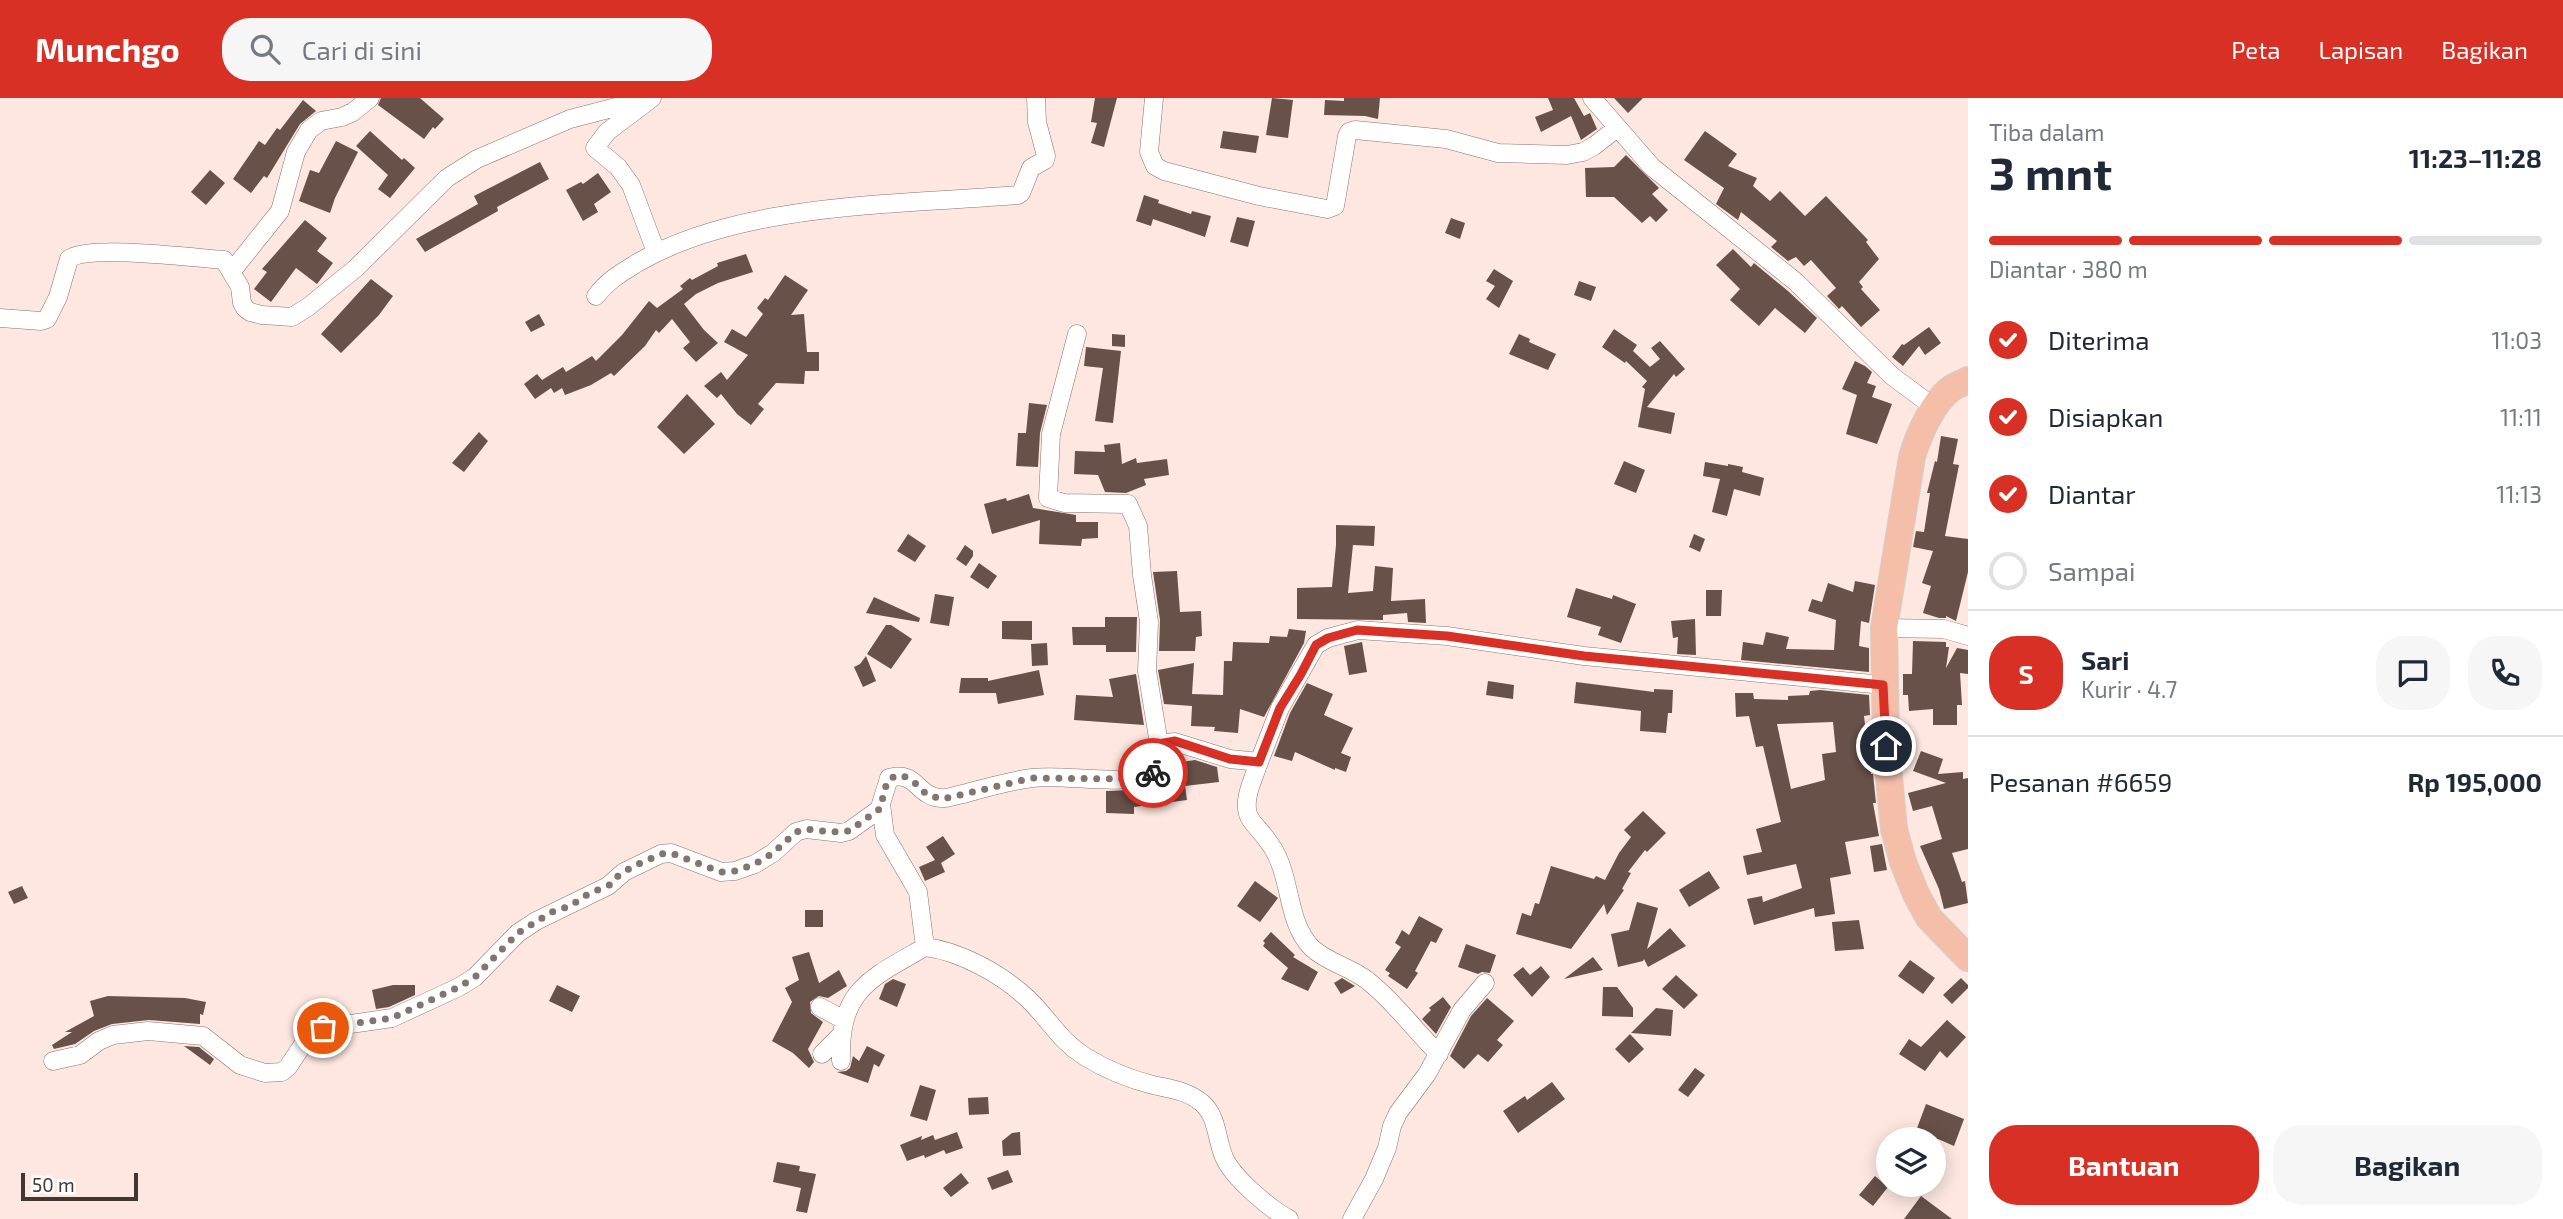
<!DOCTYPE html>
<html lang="id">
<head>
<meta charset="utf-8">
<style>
	body { margin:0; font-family:"Exo 2",sans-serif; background:#f6f6f7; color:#1f2937; height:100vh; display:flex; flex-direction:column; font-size:26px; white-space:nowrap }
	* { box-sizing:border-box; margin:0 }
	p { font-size:23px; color:#747a83 }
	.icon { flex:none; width:38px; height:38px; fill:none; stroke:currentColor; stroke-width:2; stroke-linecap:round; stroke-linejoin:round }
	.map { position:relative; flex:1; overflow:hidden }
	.drawer { display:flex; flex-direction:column; background:#fff; width:595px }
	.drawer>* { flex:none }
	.tools { position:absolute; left:1876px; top:1029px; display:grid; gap:14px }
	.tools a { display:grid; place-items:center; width:70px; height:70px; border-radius:50%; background:#fff; box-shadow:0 4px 18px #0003; font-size:35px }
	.scale { position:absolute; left:21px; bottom:18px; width:117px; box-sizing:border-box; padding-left:7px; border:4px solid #403632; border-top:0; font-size:19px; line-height:24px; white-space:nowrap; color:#403632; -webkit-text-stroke:5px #fff; paint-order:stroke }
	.pin { position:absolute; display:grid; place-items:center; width:60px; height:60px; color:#fff; margin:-30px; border:4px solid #fff; border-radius:50%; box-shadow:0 2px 7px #0007 }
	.courier { position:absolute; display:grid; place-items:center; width:70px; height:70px; margin:-35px; border:5px solid #d93025; border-radius:50%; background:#fff; color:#222; box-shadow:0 2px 9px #0007 }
	.headline em { font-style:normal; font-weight:700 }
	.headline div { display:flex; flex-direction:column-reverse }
	.headline { display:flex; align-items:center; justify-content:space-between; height:119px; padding:0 21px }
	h1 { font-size:46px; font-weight:700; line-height:52px }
	.bar { display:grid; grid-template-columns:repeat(4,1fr); gap:10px 7px; align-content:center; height:84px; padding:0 21px }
	.bar i { height:9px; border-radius:5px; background:#e0e1e3 }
	.bar .selected { background:#d93025 }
	.bar p { grid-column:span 4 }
	.line { display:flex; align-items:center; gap:18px; padding:0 21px; border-top:2px solid #e0e1e3 }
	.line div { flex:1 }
	.round { display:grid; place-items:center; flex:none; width:74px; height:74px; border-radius:28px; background:#f6f6f7 }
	ol { padding:0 21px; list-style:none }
	li { display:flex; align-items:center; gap:21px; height:77px }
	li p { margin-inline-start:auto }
	li .icon { padding:7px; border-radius:50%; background:#d93025; color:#fff; stroke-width:4 }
	li:last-child { color:#747a83 }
	li i { width:38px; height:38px; border:4px solid #e0e1e3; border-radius:50% }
	.primary-button { display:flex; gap:14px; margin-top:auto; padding:14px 21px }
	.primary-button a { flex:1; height:80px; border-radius:28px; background:#d93025; color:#fff; font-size:28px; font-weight:700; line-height:80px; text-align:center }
	.primary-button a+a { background:#f6f6f7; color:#1f2937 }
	header { display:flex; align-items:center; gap:42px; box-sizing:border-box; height:98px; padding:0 35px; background:#d93025; color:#fff }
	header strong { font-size:33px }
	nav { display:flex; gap:38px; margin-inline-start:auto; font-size:24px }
	.search { width:490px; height:63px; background:#f6f6f7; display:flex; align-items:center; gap:18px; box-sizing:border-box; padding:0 24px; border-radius:28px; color:#747a83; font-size:26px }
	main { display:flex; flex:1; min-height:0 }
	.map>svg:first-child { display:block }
	.building { fill:#675149; fill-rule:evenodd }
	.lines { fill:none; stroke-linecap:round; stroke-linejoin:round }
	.minor-casing { stroke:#8a736a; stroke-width:19 }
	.highway-casing { stroke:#d1cfce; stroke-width:28 }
	.minor { stroke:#fff; stroke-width:18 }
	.highway { stroke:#f4bea9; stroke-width:26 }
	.done { stroke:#82746f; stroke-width:7; stroke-dasharray:0 12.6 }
	.route { stroke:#d93025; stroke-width:9 }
</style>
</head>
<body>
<header>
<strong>Munchgo</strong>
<div class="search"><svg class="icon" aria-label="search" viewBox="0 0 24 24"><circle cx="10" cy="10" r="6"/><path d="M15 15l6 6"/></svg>Cari di sini</div>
<nav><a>Peta</a><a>Lapisan</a><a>Bagikan</a></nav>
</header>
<main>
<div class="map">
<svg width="1968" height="1121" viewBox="0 0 1968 1121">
	<rect width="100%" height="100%" fill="#fde7e0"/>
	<path class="building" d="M381 0H420L444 21 435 31 433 29 424 41 378 7Z
		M1095 0H1117L1104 49 1091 45 1097 25 1091 24Z
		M1272 0 1293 2 1288 40 1266 37Z
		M1344 0H1380L1378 21 1365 18 1324 17 1325 2 1344 3Z
		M1548 0H1574L1584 18 1590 15 1597 31 1581 42 1571 18 1541 34 1535 19 1553 12Z
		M1614 0H1643L1628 15Z
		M303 2 316 13 300 26 267 80 264 78 251 95 233 81 259 43 265 47 277 30 280 32Z
		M370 33 402 62 404 60 415 70 390 100 378 91 388 77 356 48Z
		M1223 33 1259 38 1256 55 1220 50Z
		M1705 33 1737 56 1728 68 1757 80 1753 88 1770 103 1780 93 1805 118 1826 98 1868 142 1866 144 1879 161 1859 184 1863 189 1861 191 1880 212 1861 229 1842 208 1839 211 1827 198 1836 190 1811 162 1804 168 1796 159 1788 163 1771 149 1777 143 1741 114 1738 122 1716 106 1724 90 1684 62Z
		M336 43 358 54 335 100 330 115 299 103 310 72 319 75Z
		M1626 57 1659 90 1652 96 1668 112 1656 124 1650 118 1642 125 1614 99H1586L1585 70 1614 69Z
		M540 64 549 81 497 109 498 113 425 154 416 141 478 106 474 98Z
		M210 72 225 85 206 107 191 94Z
		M598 75 611 94 594 106 598 114 583 123 566 92 581 84 583 86Z
		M1144 97 1159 102 1158 105 1191 116 1192 113 1211 118 1205 139 1153 121 1151 128 1136 123Z
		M1237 119 1255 123 1248 149 1230 144Z
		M1451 120 1465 125 1460 141 1445 135Z
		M305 122 327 140 317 153 333 165 317 186 296 170 271 204 254 191 267 174 262 171Z
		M1733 151 1751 169 1754 165 1788 193 1817 220 1805 235 1775 210 1759 228 1730 202 1740 191 1716 167Z
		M746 156 753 174 718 185 696 196 684 206 704 232 718 245 696 264 683 250 690 244 672 221 659 235 656 232 645 248 614 278 611 275 591 287 565 297 562 290 554 295 551 290 535 301 524 286 537 276 542 282 563 269 566 274 592 258 596 263 622 237 649 203 657 210 683 191 680 188 690 180 692 182 718 168 717 165Z
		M1494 171 1513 183 1499 210 1486 201 1495 188 1486 183Z
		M785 177 808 192 791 217 804 216 807 254H819V273H805L804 286 776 285 758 306 764 311 751 327 737 316 721 296 717 300 704 288 721 274 727 282 748 257 724 244 732 231 746 239 763 216 757 210 765 200 768 202Z
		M371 181 393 198 379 217 341 255 321 236Z
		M1579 183 1596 189 1591 203 1574 197Z
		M539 216 545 227 531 234 525 224Z
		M1929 229 1941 245 1925 257 1919 248 1903 268 1892 259 1902 246 1904 247Z
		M1614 231 1637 247 1633 253 1650 269 1660 261 1651 250 1660 243 1685 271 1676 279 1674 276 1647 309 1675 315 1671 336 1638 329 1645 291 1642 289 1647 283 1626 263 1625 265 1602 249Z
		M1112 236 1125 237V249L1112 248Z
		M1519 236 1530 241 1529 244 1556 256 1548 272 1509 256Z
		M1086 249 1121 253 1113 325 1095 323 1103 270 1084 268Z
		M1855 263 1865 268 1872 274 1867 285 1876 288 1872 299 1892 306 1877 346 1846 336 1857 297 1842 291Z
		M687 296 715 326 684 356 657 329Z
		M1029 305 1047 307 1040 335 1038 369 1016 368 1018 335H1026Z
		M479 334 488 343 464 374 452 365Z
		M1941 338 1958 341 1953 366 1959 367 1945 438 1968 441V474L1956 523 1946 518V520H1939L1923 515 1931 488 1922 485 1933 453 1913 449 1916 433 1924 434 1930 395H1927L1935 363 1937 364Z
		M1120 345 1122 366 1136 360 1137 365 1167 361 1169 377 1144 381 1146 387 1126 395 1105 394 1098 377 1074 376 1075 353 1105 354 1104 347Z
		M1624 363 1645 372 1636 395 1614 386Z
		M1705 364 1728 368V366L1743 369 1742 374 1764 380 1760 398 1734 391 1727 418 1712 414 1720 381 1703 378Z
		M1029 396 1033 410 1076 417V424H1098V440L1082 441 1081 448 1039 446 1040 422 992 436 984 406 1006 400 1007 403Z
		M1336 427 1375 428 1374 448 1353 447 1348 495 1373 493 1375 468 1393 470 1391 503 1425 501 1426 525 1408 524 1407 515 1383 517V522L1297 521V490L1332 489 1336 447Z
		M908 436 926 448 915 464 897 453Z
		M1694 436 1705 441 1700 454 1689 449Z
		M965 447 973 453V458L966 468 956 461Z
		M979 465 997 478 988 491 970 479Z
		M1177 473 1180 514 1201 513 1202 538 1196 539 1195 553H1159L1160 522 1153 474Z
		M1855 483 1875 487 1869 525 1861 523 1859 548 1869 550V574L1741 562 1743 544 1763 547 1766 534 1789 539 1786 551 1834 552 1836 522 1808 513 1812 501 1822 504 1828 485 1853 494Z
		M1576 490 1612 501 1613 497 1636 506 1621 545 1598 537 1601 529 1567 519Z
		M1706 492H1722L1721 518H1706Z
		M935 496 954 499 949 528 930 525Z
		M874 499 920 520 919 524 866 515Z
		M1105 519H1137L1136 554H1106V547H1073L1072 529H1105Z
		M1695 521 1696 557 1677 556 1678 539 1673 540 1671 523Z
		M1002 523H1032V542L1002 541Z
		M886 527H891L912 541 891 571 867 556Z
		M1289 531 1306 533 1304 545 1264 619 1240 611 1238 635 1214 633 1215 629 1191 628 1192 608 1164 606 1158 572 1194 565 1192 596 1223 597 1224 563H1232L1233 544 1269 545 1270 538 1287 539Z
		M1913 543 1946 544V549H1949L1946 570 1957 550 1968 552V576L1960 575 1962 607H1957V627H1933V611L1909 613 1908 597H1903V576H1912Z
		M1362 544 1367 574 1349 577 1344 548Z
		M1047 545 1048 567 1032 568 1031 546Z
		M866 558 876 583 863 589 854 569 860 566Z
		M1039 572 1044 597 998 606 996 595H959L961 580H988V583Z
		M1136 576 1144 627 1074 622 1076 597 1113 599 1109 581Z
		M1488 583 1514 587 1513 601 1486 597Z
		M1576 584 1654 594V591L1673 592 1672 615H1668L1666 635 1640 633 1641 613 1574 605Z
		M1307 585 1333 596 1324 617 1353 630 1341 655 1351 659 1346 674 1335 670V672L1295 654 1292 663 1274 658 1290 615Z
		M1820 592 1869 597 1870 617 1864 618 1871 676H1873L1876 705H1873L1879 738 1845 744 1851 776 1830 780 1835 816 1815 819 1814 810 1754 827 1747 801 1762 798 1763 804 1802 790 1796 766 1747 777 1743 758 1762 754 1756 731 1781 724 1763 648 1756 649 1749 618 1736 619 1735 595H1753L1754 601 1788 602V598L1809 597 1810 593ZM1833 624 1836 654 1822 656 1825 682 1791 691 1777 626Z
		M1921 653 1943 661 1938 676 1963 674V681L1968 680V751L1952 755 1962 784 1965 783 1968 805 1944 811 1939 791 1920 748 1942 741 1932 708 1913 713 1908 695 1946 685 1913 673Z
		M1167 656 1179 657 1181 664 1195 662 1217 669 1219 684 1185 688 1187 702 1134 709V716L1106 715V693L1131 692 1161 683 1167 675Z
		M1643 713 1666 735 1647 754 1645 752 1628 774 1631 775 1622 791 1624 792 1607 817 1604 806 1571 851 1516 836 1522 815 1531 818 1535 805 1539 806 1551 768 1594 781 1596 778 1605 782 1619 755 1631 739 1624 732Z
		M943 738 955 756 941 765 945 774 925 783 919 769 935 762 926 749Z
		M1882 746 1887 772 1874 774 1870 748Z
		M1709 773 1720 790 1689 809 1679 792Z
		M1255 783 1278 800 1260 824 1237 808Z
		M22 788 28 800 14 806 8 794Z
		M1637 804 1658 810 1647 851 1670 830 1686 848 1648 869 1644 861 1643 863 1618 869 1611 836 1629 832Z
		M805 812H823V829H805Z
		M1419 818 1443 831 1436 845 1431 843 1415 873 1418 875 1407 891 1388 878 1390 875 1385 872 1401 849 1395 845 1402 832 1409 837Z
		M1859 822 1864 851 1835 853 1832 824Z
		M1271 834 1295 857 1293 859 1318 874 1308 893 1281 881 1288 870 1263 848 1265 845 1263 843Z
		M1466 846 1496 857 1490 875 1482 874 1478 876 1458 869Z
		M809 854 819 885 839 872 847 888 828 900 819 898 810 904 811 915 823 924 808 951 814 964 809 970 793 955 772 943 792 904 785 890 799 882 792 859Z
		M1593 859 1603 872 1564 881Z
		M1910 862 1935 880 1923 896 1898 878Z
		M1541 868 1550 879 1532 899 1513 877 1523 869 1530 877Z
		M1676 877 1698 897 1684 911 1662 891Z
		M1342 880 1355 888 1341 896 1334 885Z
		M1961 880 1968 887V890L1952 906 1943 897Z
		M893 881 906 886 897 909 879 901 885 886Z
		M393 887H415V897L389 909 376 911 372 892Z
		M557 887 580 898 572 914 549 903Z
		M1603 889H1617L1633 910V919L1602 918Z
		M108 898 185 900 206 904 203 917 200 916V926L149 922 112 926 94 933 75 946 54 951 52 947 72 934H65L94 918 90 903Z
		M1443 899 1451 909 1436 936 1422 921 1431 912 1429 910Z
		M1487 900 1514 923 1497 942 1503 947 1488 964 1478 956 1464 971 1450 958 1471 918Z
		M1656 910 1673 912 1671 938 1631 935Z
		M1947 922 1966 939 1947 960 1940 953 1925 973 1899 956 1909 941 1921 949Z
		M1630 936 1644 951 1629 965 1615 951Z
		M184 948 199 949 214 961 210 967Z
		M867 948 885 957 879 969 874 966 868 985 837 974 846 973 850 970 853 958 859 963Z
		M1695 970 1705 977 1688 999 1678 992Z
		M1552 984 1565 1001 1518 1035 1503 1013 1525 998 1527 1002Z
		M920 987 936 992 927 1023 910 1018Z
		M988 999 989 1016 969 1017 968 1000Z
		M1926 1006 1964 1021 1954 1048 1938 1041H1913Z
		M957 1034 963 1050 946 1056 944 1052 925 1060 924 1057 907 1063 900 1047 922 1038 921 1042 933 1037 935 1042Z
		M1020 1034 1021 1057 1003 1058 1002 1043 1012 1035Z
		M777 1064 800 1068 799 1073 816 1076 807 1115 796 1113 801 1090 773 1084Z
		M1008 1072 1013 1084 992 1092 987 1080Z
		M961 1075 969 1085 951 1099 943 1090Z
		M1875 1078 1888 1089 1873 1108 1859 1097Z
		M1921 1098 1952 1121H1904Z"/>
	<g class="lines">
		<g class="minor-casing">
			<path id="minor" d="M652 0 607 34 595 50 618 69 631 87 656 154
				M1154 0 1149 54 1155 68 1164 73 1259 98 1327 111 1335 108 1347 38 1349 34 1355 32 1446 41 1498 55 1567 57 1583 54 1594 48 1617 30
				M1592 0 1652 69 1796 184 1892 278 1935 310
				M232 173 280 113 296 54 309 32 321 23 342 19 353 14 370 0
				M596 198C607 183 621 175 637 165 742 104 899 107 1018 97L1021 95 1031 70 1045 62 1046 58 1037 24 1036 0
				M0 220 41 223 47 221 58 199 69 161C87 146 196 160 224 162L240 189 242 205 245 210 250 214 262 217 292 219 308 209 356 170 447 80 477 61 570 21 620 8 632 0
				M1077 236 1051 336 1048 400 1064 405 1128 406 1138 428 1142 477 1149 524 1147 573 1159 646
				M1884 530 1944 531 1968 538
				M1259 664C1254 680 1243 700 1248 716 1251 726 1262 733 1267 742 1272 748 1277 757 1280 765 1291 793 1290 828 1312 850 1328 865 1351 869 1368 883 1395 904 1414 932 1439 956
				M820 909 844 922
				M822 956 840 938
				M53 963 80 957 99 943 113 937 148 933 203 938 240 967 265 975 282 974 288 969 308 939 323 930 392 920 459 889 475 879 518 835 536 823 608 788 624 774 661 756 671 755 721 774 735 773 755 766 773 755 796 734 806 731 841 735 849 733 881 710
				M841 963C839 892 869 881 925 849
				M1289 1121C1270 1111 1232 1079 1224 1059 1216 1041 1218 1019 1202 1005 1188 993 1171 991 1153 987 1129 981 1105 971 1084 958 1059 942 1049 921 1028 901 1003 877 960 853 925 849L918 794 885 737 881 706 889 680C917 672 917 699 941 700 948 701 956 697 963 696 985 690 1009 683 1032 680 1066 675 1127 691 1156 673L1157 667 1155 650 1159 646 1175 644 1230 661 1259 664 1280 610 1316 547 1328 540 1358 532 1447 538 1584 558 1883 587
				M1352 1121 1374 1081 1387 1050 1392 1028 1398 1015 1427 976 1462 912 1485 885"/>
		</g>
		<g class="highway-casing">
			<path id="highway" d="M1968 282C1963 285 1956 287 1952 290 1933 303 1918 338 1912 359L1884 530 1886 648 1894 731 1903 764 1916 796 1929 820 1968 860"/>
		</g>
		<use href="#minor" class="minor"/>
		<use href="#highway" class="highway"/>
	</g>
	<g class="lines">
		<path class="done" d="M323 930 392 920 459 889 475 879 518 835 552 814 570 808 588 796 612 786 618 778 632 769 661 756 671 755 721 774 735 773 755 766 773 755 796 734 806 731 832 734 849 733 881 710 884 692 890 680 901 677 912 682 927 697 943 701 1032 680 1125 681 1153 675"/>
		<path class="route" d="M1153 675 1157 667 1155 650 1159 646 1175 643 1230 661 1259 664 1280 610 1301 576 1316 547 1328 540 1357 532 1447 538 1584 558 1883 587 1886 648"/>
	</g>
</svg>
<div class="tools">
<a><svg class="icon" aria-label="layers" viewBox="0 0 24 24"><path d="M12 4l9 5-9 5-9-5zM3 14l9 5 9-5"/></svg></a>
</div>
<div class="scale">50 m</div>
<div class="pin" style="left:323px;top:930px;background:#ea580c"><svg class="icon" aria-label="bag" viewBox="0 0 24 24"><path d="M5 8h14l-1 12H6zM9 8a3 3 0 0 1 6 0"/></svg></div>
<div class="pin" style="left:1886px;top:648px;background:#1f2937"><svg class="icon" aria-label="home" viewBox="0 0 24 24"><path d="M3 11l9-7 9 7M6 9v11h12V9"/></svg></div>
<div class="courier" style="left:1153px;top:675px"><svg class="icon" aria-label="bike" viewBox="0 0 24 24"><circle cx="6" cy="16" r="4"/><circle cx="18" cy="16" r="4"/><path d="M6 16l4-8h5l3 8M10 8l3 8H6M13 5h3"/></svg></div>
</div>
<section class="drawer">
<div class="headline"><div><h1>3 mnt</h1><p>Tiba dalam</p></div><em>11:23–11:28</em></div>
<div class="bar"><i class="selected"></i><i class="selected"></i><i class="selected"></i><i></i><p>Diantar · 380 m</p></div>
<ol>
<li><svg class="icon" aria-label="check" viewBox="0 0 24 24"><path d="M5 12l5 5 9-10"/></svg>Diterima<p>11:03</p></li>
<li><svg class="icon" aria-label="check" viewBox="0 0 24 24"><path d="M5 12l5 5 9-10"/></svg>Disiapkan<p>11:11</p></li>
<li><svg class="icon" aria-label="check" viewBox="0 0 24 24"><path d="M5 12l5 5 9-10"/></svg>Diantar<p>11:13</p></li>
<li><i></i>Sampai</li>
</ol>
<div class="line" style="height:126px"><b class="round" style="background:#d93025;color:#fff">S</b><div><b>Sari</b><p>Kurir · 4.7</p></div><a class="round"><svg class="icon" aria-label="chat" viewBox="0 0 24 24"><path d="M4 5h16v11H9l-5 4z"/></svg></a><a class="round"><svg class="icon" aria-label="phone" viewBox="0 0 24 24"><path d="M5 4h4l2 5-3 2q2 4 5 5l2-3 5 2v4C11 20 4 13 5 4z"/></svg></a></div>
<div class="line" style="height:91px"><div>Pesanan #6659</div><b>Rp 195,000</b></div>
<div class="primary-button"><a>Bantuan</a><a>Bagikan</a></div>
</section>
</main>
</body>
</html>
